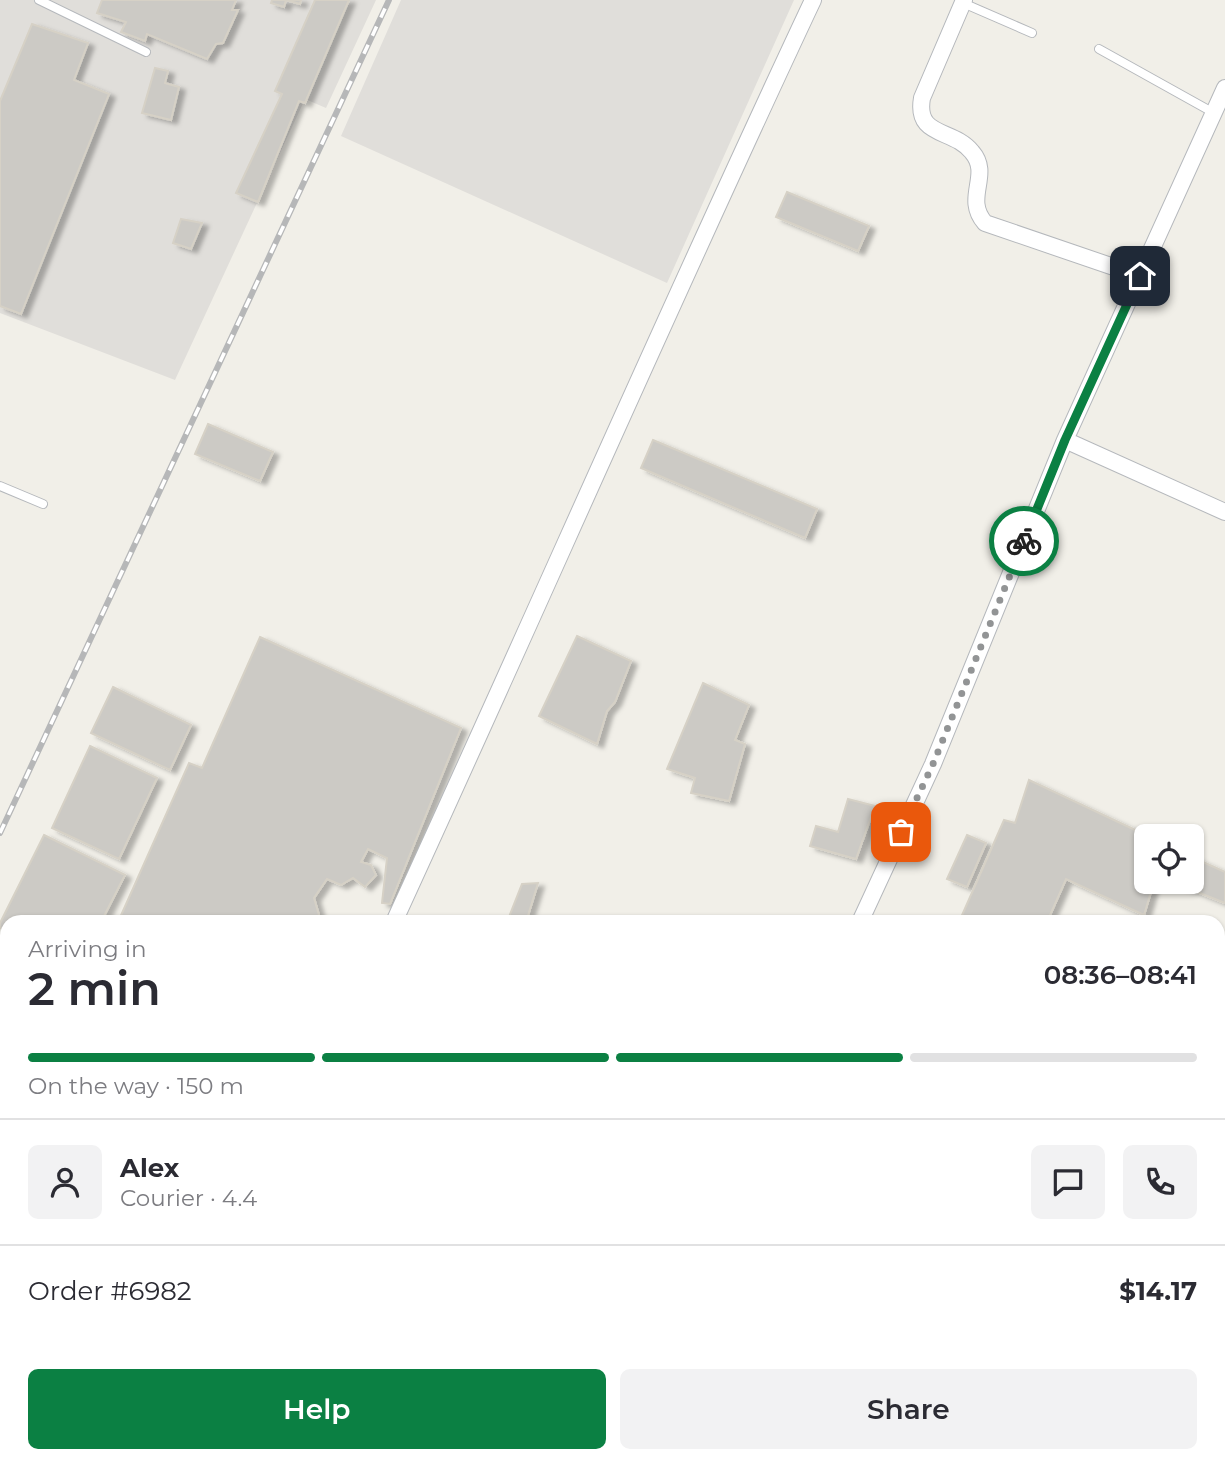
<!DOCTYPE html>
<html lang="en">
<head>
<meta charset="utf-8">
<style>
	body { margin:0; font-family:Montserrat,sans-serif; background:#f2f2f3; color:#2b2b33; height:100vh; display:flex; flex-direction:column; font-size:26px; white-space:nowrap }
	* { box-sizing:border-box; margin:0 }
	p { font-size:23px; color:#7c7c81 }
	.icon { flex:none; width:38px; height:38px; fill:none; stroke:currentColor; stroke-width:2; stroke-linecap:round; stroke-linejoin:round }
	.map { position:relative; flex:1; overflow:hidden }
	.drawer { position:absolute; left:0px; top:915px; width:1225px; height:548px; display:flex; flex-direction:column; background:#fff; border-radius:21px 21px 0 0; box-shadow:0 2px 5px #0004 }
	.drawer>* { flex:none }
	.buttons { position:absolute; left:1134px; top:824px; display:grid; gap:14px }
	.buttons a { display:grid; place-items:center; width:70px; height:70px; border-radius:10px; background:#fff; box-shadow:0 2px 5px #0004; font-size:35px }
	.pin { position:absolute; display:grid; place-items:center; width:60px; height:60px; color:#fff; margin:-30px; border-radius:14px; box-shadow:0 4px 10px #0006 }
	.courier { position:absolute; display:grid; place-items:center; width:70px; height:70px; margin:-35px; border:5px solid #0b8043; border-radius:50%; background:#fff; color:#222; box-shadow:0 2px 9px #0007 }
	.overview em { font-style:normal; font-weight:600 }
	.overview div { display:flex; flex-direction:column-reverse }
	.overview { display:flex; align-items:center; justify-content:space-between; height:119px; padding:0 28px }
	h1 { font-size:46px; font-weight:600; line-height:52px }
	.bar { display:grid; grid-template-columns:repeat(4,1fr); gap:10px 7px; align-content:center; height:84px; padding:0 28px }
	.bar i { height:9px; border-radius:5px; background:#e1e1e2 }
	.bar .active { background:#0b8043 }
	.bar p { grid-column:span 4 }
	.line { display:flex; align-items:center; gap:18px; padding:0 28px; border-top:2px solid #e1e1e2 }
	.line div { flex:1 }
	.round { display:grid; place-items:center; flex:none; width:74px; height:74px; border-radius:10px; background:#f2f2f3 }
	.primary-button { display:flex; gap:14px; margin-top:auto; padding:14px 28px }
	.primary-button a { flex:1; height:80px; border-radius:10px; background:#0b8043; color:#fff; font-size:28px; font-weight:600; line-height:80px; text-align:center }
	.primary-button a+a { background:#f2f2f3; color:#2b2b33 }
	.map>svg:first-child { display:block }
	.industrial { fill:#e0deda }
	.green { fill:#c5e8c5 }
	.building { fill:#cccac5; stroke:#d6d1c6; stroke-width:2; filter:url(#shadow) }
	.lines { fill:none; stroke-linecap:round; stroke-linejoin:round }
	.lane-casing { stroke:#b5b8bc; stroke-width:10 }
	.street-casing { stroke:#b5b8bc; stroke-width:18 }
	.lane { stroke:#fff; stroke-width:8 }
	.street { stroke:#fff; stroke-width:16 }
	.rail-casing { stroke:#b6b7b8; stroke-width:6 }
	.rail { stroke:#fff; stroke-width:3.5; stroke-dasharray:10; stroke-linecap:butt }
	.done { stroke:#929495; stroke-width:7; stroke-dasharray:0 12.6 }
	.route { stroke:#0b8043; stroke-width:9 }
</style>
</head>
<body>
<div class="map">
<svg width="1225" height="1462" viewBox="0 0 1225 1462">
	<defs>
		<filter id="shadow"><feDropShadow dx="6" dy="3.5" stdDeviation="2" flood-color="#0004"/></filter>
	</defs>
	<rect width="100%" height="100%" fill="#f1efe8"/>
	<path class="industrial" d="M0 0H376L326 108 305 99 175 380 0 313Z
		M401 0H794L667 283 341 136Z
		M0 938 7 941V1421L0 1418Z
		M84 1456H131L128 1462H97Z"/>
	<path class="green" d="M260 1456H917L915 1462H254Z"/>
	<path class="building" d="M102 0H236L232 10H238L223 43 216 44 207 59 147 34 145 41 121 32 126 22 97 13Z
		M272 0H301L300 4 286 0 284 7 271 3Z
		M315 0H349L305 103 299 101 258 202 236 193 282 94 275 91Z
		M32 24 88 43 74 80 109 94 21 314 0 306V101Z
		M155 68 168 71 165 83 179 87 171 120 142 113Z
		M787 192 869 226 858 251 776 217Z
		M181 219 202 223 191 249 173 243Z
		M208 424 273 452 260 481 195 454Z
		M653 440 817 509 805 538 641 468Z
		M577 636 631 661 615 702 607 711 597 744 539 716Z
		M260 637 461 728 390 904 382 903 387 858 368 849 361 862 371 865 376 875 365 887 353 878 341 885 327 879 314 898 321 922H118L189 763 202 768Z
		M703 683 749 705 735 740 745 744 729 801 691 793 695 778 667 769Z
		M113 687 191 725 170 770 91 733Z
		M90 746 157 778 119 859 52 828Z
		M1029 780 1148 836H1146V882H1154L1144 915 1066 879 1047 922H959L1004 820 1015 823Z
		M848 799 875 806 856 859 810 846 816 826 838 832Z
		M44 835 125 875 101 922H7V931L0 928V923Z
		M967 835 986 843 967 887 947 879Z
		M1192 857 1225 872V903L1172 882H1192Z
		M538 883 526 922H507L522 884Z
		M7 1166V1287L0 1303V1182Z"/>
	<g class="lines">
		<g class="lane-casing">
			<path id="lane" d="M39 0 146 52
				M963 3 1032 33
				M1099 49 1214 113
				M0 486 43 504
				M249 1456 262 1462
				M609 1462 612 1456
				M1129 1462 1132 1456"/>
		</g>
		<g class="street-casing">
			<path id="street" d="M964 0 922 98C915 138 953 128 972 152 992 175 963 198 985 223L1140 276
				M1225 88 1065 440 1225 512
				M394 922C535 615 669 306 813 0
				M860 922 933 764 1065 440
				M1218 1446 1225 1449
				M143 1462 145 1456
				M953 1462 956 1456"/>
		</g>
		<use href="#lane" class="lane"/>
		<use href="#street" class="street"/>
		<g class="rail-casing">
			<path id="rail" d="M0 833 389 0"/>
		</g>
		<use href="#rail" class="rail"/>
	</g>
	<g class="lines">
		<path class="done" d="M901 832 933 764 1024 541"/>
		<path class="route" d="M1024 541 1065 440 1140 276"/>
	</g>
</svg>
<div class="buttons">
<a><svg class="icon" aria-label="locate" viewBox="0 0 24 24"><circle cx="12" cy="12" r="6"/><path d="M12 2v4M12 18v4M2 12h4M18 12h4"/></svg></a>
</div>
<div class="pin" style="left:901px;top:832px;background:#ea580c"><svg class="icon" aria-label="bag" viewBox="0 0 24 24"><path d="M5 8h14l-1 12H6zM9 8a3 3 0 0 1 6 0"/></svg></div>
<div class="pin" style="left:1140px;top:276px;background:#1f2937"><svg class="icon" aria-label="home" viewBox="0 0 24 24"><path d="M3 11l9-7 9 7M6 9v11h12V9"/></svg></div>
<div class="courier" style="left:1024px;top:541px"><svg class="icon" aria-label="bike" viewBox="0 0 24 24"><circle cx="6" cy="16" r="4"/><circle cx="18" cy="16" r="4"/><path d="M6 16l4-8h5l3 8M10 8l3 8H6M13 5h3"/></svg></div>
<section class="drawer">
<div class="overview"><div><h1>2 min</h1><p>Arriving in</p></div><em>08:36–08:41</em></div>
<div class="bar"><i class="active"></i><i class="active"></i><i class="active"></i><i></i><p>On the way · 150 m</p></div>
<div class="line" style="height:126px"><a class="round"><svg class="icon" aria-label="person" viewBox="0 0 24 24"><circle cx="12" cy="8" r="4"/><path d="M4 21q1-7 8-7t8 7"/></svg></a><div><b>Alex</b><p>Courier · 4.4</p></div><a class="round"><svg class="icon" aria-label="chat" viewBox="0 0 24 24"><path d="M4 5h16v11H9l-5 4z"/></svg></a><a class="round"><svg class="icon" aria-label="phone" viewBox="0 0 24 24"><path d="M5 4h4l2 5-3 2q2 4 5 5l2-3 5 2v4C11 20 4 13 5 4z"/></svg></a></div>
<div class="line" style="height:91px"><div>Order #6982</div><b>$14.17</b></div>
<div class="primary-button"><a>Help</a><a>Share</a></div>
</section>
</div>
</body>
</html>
